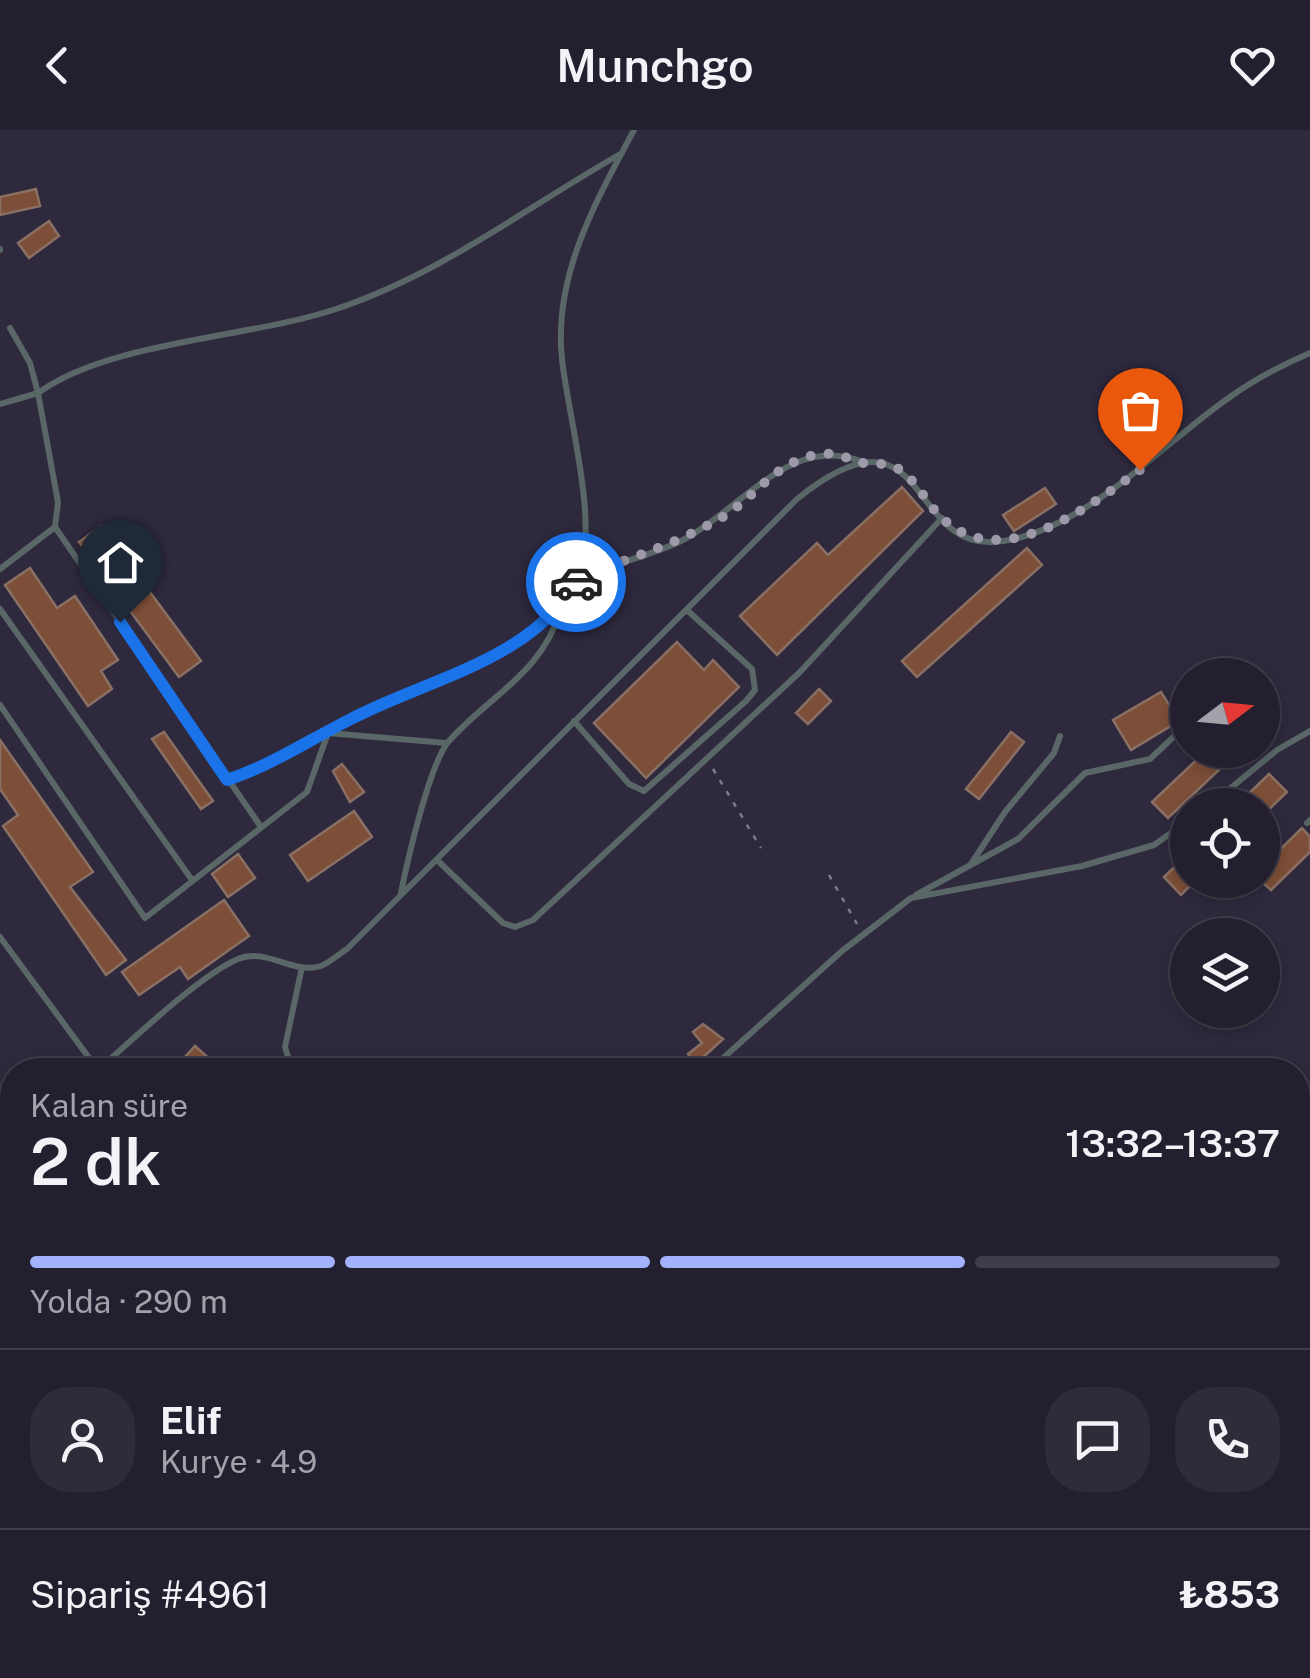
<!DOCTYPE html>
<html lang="tr">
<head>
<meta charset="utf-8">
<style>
	body { margin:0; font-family:"Public Sans",sans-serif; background:#2f2c3a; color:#f1f3f6; height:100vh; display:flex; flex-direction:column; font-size:38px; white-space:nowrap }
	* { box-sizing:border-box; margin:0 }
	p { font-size:32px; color:#a3a2aa }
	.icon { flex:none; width:55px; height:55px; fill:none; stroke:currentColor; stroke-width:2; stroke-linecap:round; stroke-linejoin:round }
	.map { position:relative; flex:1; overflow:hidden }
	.sheet { position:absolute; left:0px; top:928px; width:1310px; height:622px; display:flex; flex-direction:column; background:#231f2e; border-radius:40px 40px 0 0; box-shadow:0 5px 15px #0003,0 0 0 2px #403d4a }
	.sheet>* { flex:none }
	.needle { width:65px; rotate:74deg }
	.fabs { position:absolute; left:1170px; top:528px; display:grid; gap:20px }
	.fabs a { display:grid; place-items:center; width:110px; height:110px; border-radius:50%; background:#231f2e; box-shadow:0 5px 15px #0003,0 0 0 2px #403d4a; font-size:50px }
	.pin { position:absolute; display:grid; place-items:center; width:85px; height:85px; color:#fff; margin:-102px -42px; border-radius:50% 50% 50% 0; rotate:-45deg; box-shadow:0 0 10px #0007 }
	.pin .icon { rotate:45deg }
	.courier { position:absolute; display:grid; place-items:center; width:100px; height:100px; margin:-50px; border:8px solid #1a73e8; border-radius:50%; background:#fff; color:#222; box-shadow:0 2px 12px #0007 }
	.head em { font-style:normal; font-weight:600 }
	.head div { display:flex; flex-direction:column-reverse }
	.head { display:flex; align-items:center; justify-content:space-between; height:170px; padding:0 30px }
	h1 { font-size:65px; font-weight:600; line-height:75px }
	.bar { display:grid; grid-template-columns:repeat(4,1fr); gap:15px 10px; align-content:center; height:120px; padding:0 30px }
	.bar i { height:12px; border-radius:8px; background:#403d4a }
	.bar .current { background:#a3b2fd }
	.bar p { grid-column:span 4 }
	.line { display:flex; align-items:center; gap:25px; padding:0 30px; border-top:2px solid #403d4a }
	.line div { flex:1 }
	.round { display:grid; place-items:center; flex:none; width:105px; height:105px; border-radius:40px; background:#2f2c3a }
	header { display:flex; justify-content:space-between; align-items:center; height:130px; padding:0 30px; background:#231f2e; font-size:45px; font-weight:600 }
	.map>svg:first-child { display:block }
	.green { fill:#2d563d }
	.building { fill:#7d4f38; stroke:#8a7064; stroke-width:2.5 }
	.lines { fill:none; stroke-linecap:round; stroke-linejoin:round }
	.path { stroke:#7e7a8b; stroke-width:2.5; stroke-dasharray:5 8; stroke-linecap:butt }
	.lane { stroke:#596767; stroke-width:6 }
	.street { stroke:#596767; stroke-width:11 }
	.done { stroke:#9d99a9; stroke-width:10; stroke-dasharray:0 18 }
	.route { stroke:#1a73e8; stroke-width:12 }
</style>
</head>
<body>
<header><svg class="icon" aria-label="back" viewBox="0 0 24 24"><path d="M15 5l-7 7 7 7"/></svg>Munchgo<svg class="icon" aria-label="heart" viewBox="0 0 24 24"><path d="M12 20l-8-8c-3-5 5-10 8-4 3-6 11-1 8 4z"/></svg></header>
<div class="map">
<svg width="1310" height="1548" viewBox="0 0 1310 1548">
	<rect width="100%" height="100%" fill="#2f293e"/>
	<path class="green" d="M582 1538H755L748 1548H590Z"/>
	<path class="building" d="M36 59 40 76 0 85V67Z
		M49 91 59 106 29 128 18 113Z
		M902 357 923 381 777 525 740 486 817 413 828 425Z
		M1045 358 1056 374 1014 401 1003 385Z
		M101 396 201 531 179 547 79 412Z
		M1027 418 1042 435 917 547 902 531Z
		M30 438 57 478 75 466 118 530 101 541 112 559 88 576 5 455Z
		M677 512 704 540 713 530 739 557 646 648 594 593Z
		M819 559 831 571 808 594 796 583Z
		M1161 562 1179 591 1131 620 1113 590Z
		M164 602 213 671 201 679 152 609Z
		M1011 602 1024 612 979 669 966 659Z
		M0 610 93 742 70 757 126 830 106 845 3 696 18 685 0 659Z
		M1207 620H1240L1168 688 1152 672Z
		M342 634 364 662 350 672 333 641Z
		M1269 644 1287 662 1262 686V675H1237Z
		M354 681 372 707 308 751 290 725Z
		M1302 698 1310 707V722L1271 760 1262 752V737Z
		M238 724 255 748 228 767 212 744Z
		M1188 724V750H1196L1181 765 1164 747Z
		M224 770 249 806 188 849 180 837 139 865 122 842Z
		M703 894 723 909 696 934 688 924 702 913 693 902Z
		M195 916 222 940H173Z"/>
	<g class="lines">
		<path class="path" d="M713 639 761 718
			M829 745 857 794
			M31 1548 42 1538"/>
		<path class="lane" d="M0 119V120
			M0 274 38 263 30 233 10 198
			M55 397 261 697
			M0 439 55 397 58 372 38 263C109 211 250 208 336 179 441 144 527 77 622 23
			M580 446C613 434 651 426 683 410 742 379 792 301 865 333
			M0 479 192 750
			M0 575 145 788 307 662 328 603 446 613
			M574 591 629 654 644 661 746 571 755 560 752 539 688 481
			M227 651C272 635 308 611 350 589 416 554 548 524 578 448 600 394 568 287 562 229 553 146 596 71 634 0
			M1210 675 1277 620 1310 601
			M1307 693 1310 690
			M437 730 503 793 515 797 533 790 800 542 942 388
			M971 734 1005 682 1054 623 1060 606
			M401 763C407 732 430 632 449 611 491 564 542 544 561 479
			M916 765 1018 709 1085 643 1150 629 1184 597
			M0 807 98 940
			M98 940C131 911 200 845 238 829 266 817 293 845 321 836 329 833 339 824 347 819L797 369C927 264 907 416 992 412 1078 408 1164 312 1230 267 1255 249 1282 235 1310 223
			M292 940 285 917 302 837
			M710 940 842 821 911 768 1082 736 1154 715 1188 691
			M0 1064 12 1050
			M0 1324 12 1307"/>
		<path class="street" d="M1298 1473 1310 1468
			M757 1548 764 1538
			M1112 1548 1136 1538"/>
	</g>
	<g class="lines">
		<path class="done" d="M576 452 580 446C629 429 676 414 721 388 755 368 774 333 815 325 835 320 849 330 867 334 875 335 883 333 890 335 914 343 925 373 943 389 1003 444 1088 377 1140 340"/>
		<path class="route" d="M120 492 227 650C272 635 309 610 351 589 427 549 530 531 576 452"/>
	</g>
</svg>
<div class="fabs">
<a><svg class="needle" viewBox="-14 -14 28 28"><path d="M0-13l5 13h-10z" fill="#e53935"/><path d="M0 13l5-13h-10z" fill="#a3a2aa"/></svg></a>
<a><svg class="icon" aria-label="locate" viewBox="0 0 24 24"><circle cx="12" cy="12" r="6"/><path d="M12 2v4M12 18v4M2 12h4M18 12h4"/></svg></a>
<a><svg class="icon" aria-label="layers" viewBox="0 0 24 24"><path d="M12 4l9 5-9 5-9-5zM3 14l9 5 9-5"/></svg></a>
</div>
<div class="pin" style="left:1140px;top:340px;background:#ea580c"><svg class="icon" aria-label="bag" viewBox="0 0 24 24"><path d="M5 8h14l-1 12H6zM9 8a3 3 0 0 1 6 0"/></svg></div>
<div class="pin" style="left:120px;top:492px;background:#1f2937"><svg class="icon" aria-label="home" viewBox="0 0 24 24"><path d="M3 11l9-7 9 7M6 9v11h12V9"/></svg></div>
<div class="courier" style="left:576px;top:452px"><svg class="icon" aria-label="car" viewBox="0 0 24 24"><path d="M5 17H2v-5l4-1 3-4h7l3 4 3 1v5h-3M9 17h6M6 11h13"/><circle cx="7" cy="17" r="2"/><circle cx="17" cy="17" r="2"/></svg></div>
<section class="sheet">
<div class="head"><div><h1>2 dk</h1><p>Kalan süre</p></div><em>13:32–13:37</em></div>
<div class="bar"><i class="current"></i><i class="current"></i><i class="current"></i><i></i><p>Yolda · 290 m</p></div>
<div class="line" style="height:180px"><a class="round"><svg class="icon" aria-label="person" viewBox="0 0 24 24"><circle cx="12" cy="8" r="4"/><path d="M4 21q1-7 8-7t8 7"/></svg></a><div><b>Elif</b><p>Kurye · 4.9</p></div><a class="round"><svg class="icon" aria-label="chat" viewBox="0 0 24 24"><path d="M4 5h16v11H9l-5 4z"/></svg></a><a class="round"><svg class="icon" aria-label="phone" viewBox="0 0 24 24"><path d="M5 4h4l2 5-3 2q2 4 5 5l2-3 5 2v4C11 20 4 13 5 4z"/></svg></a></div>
<div class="line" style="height:130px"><div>Sipariş #4961</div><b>₺853</b></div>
</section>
</div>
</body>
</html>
